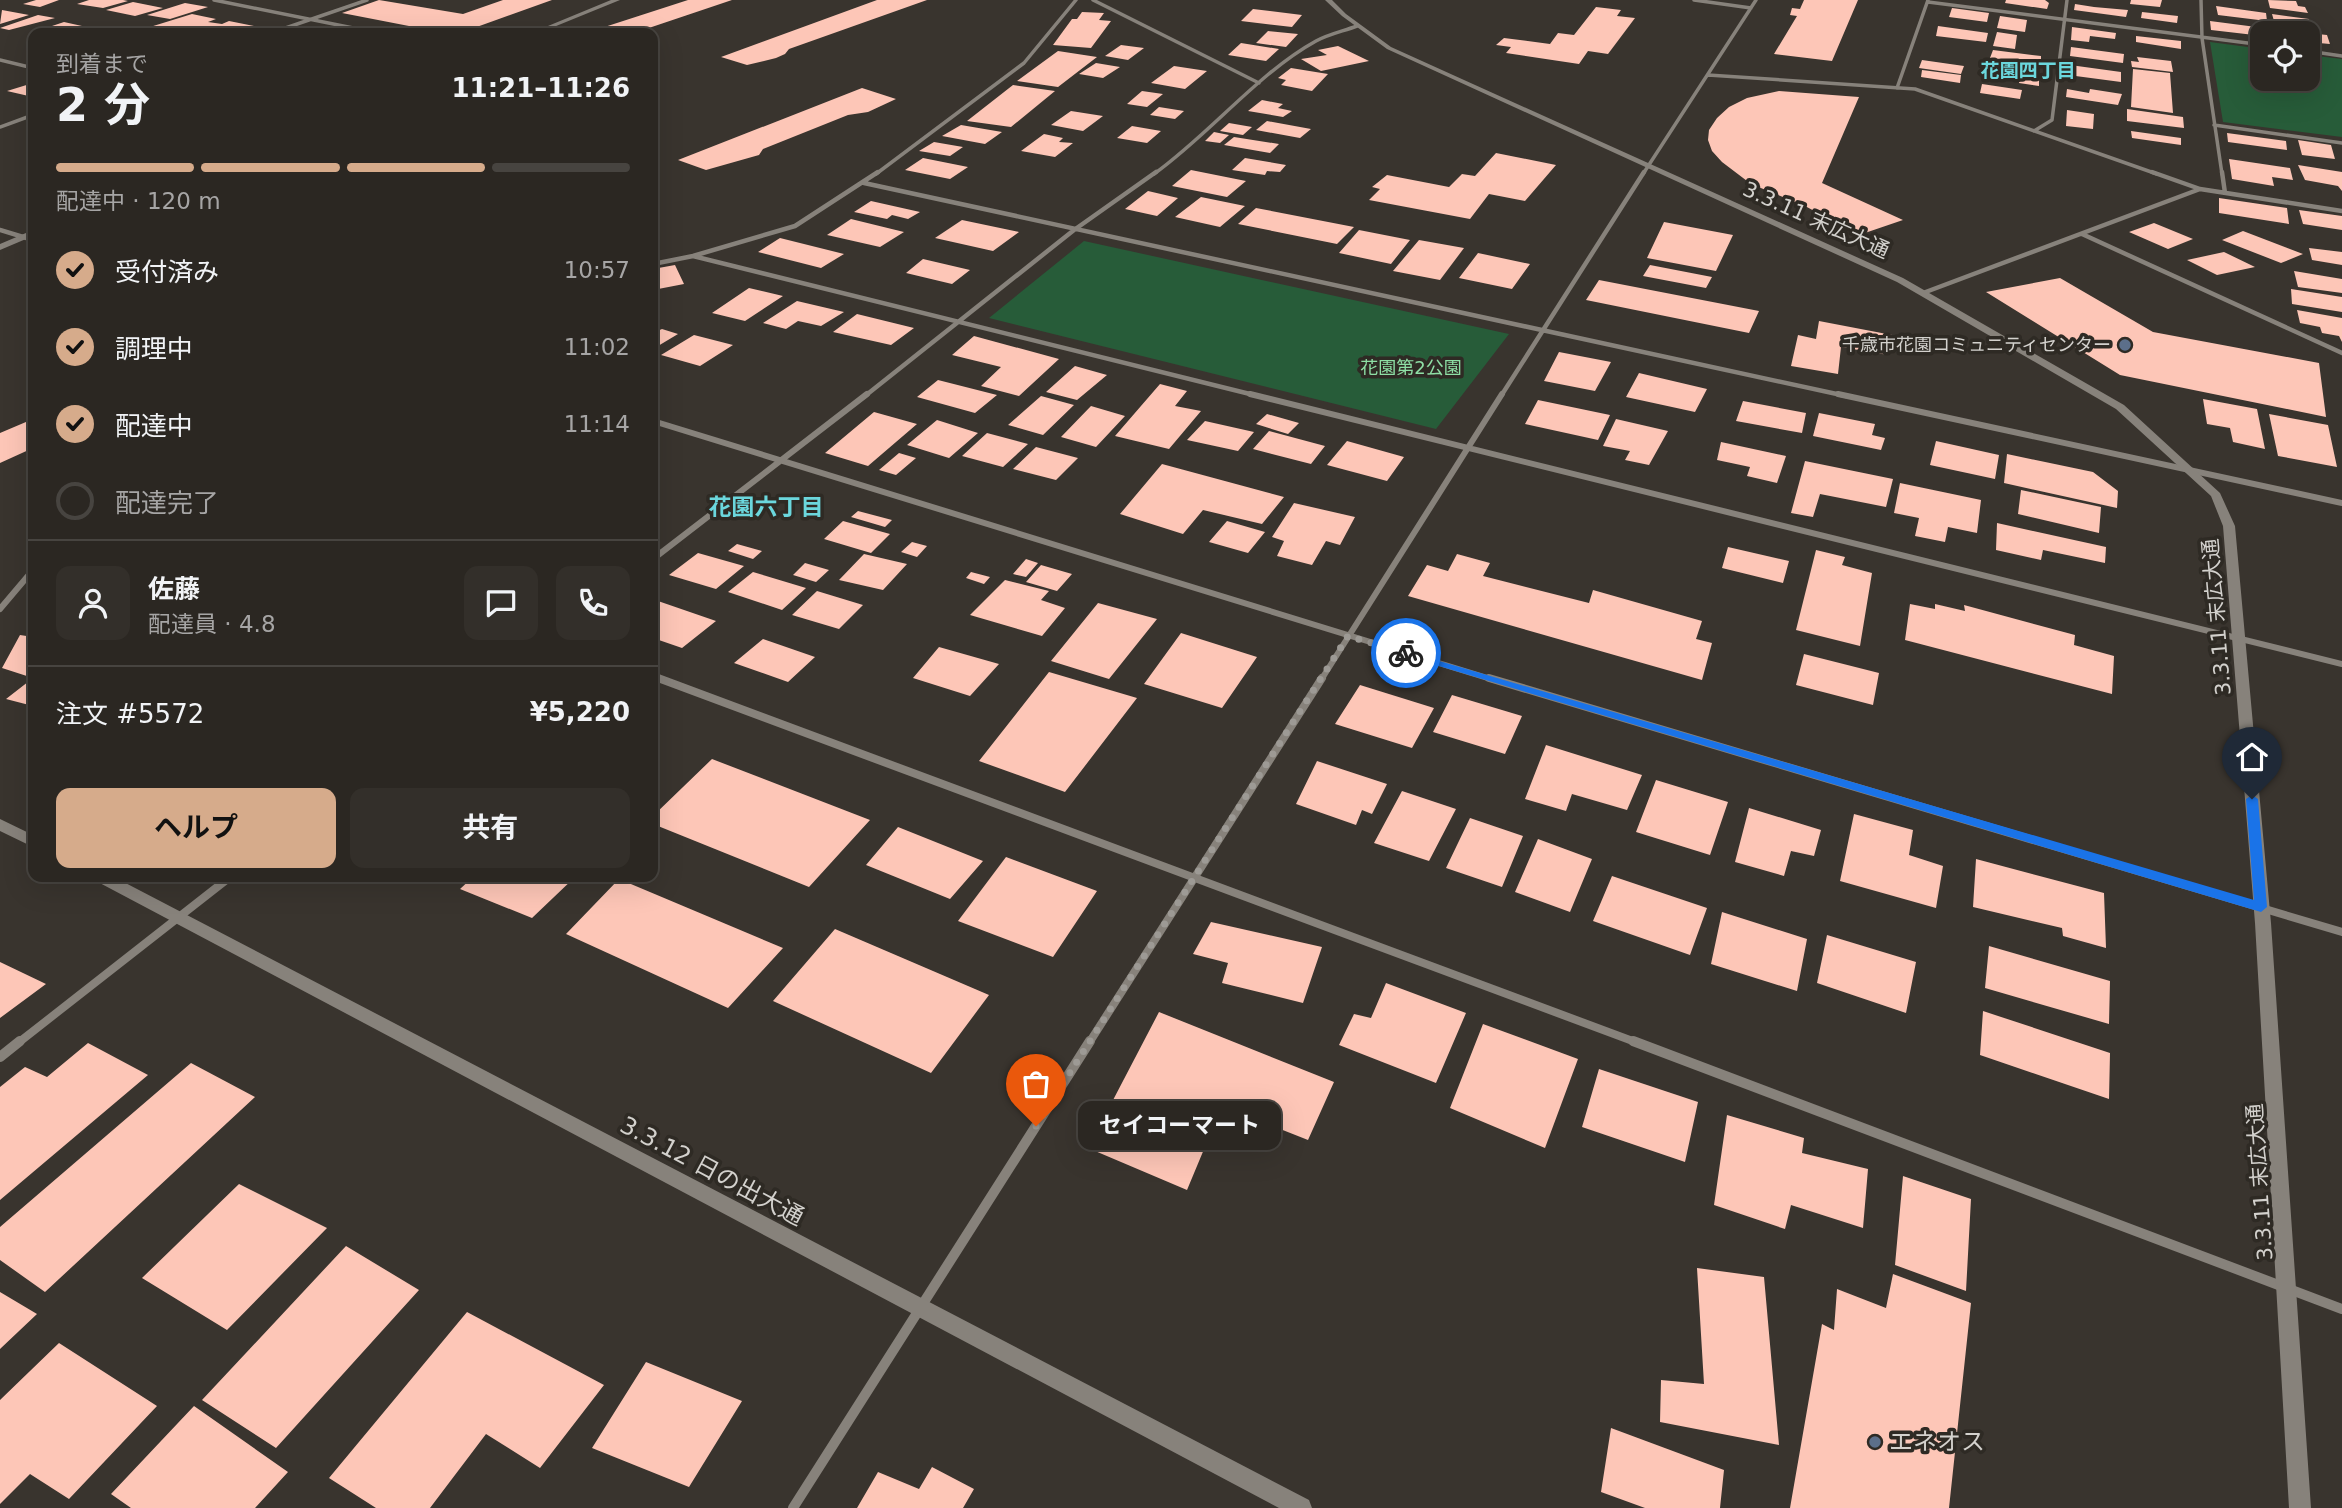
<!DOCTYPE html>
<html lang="ja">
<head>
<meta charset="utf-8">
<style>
	body { margin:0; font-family:"DejaVu Sans","Noto Sans JP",sans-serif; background:#332f2a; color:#f1f3f6; height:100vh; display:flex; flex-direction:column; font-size:26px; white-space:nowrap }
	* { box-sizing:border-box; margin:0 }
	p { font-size:23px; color:#a6a5a5 }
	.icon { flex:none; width:38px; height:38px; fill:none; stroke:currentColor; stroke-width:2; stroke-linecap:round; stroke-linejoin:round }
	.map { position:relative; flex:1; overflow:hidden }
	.drawer { position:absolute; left:28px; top:28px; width:630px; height:854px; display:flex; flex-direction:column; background:#2b2722; border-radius:14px; box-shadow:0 7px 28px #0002,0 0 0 2px #474440 }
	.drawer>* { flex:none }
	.fabs { position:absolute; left:2250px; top:21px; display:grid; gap:14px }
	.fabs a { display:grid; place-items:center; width:70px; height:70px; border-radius:14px; background:#2b2722; box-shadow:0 7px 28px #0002,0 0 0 2px #474440; font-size:35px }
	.pin { position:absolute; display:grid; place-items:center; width:60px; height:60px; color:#fff; margin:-72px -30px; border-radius:50% 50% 50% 0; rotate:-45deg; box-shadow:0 0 7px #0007 }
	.pin .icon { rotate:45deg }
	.courier { position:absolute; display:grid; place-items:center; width:70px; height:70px; margin:-35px; border:5px solid #1a73e8; border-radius:50%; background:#fff; color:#222; box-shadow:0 2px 9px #0007 }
	.bubble { position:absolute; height:49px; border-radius:14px; background:#2b2722; box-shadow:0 7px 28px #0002,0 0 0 2px #474440; font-size:23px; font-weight:700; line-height:49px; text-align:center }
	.overview em { font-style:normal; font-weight:700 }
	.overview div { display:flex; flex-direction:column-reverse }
	.overview { display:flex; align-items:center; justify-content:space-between; height:119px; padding:0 28px }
	h1 { font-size:46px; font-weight:700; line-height:52px }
	.bar { display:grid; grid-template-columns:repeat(4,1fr); gap:10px 7px; align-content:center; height:84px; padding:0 28px }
	.bar i { height:9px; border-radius:5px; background:#474440 }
	.bar .current { background:#d6ab8b }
	.bar p { grid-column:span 4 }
	.line { display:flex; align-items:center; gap:18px; padding:0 28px; border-top:2px solid #474440 }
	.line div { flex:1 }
	.round { display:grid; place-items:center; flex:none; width:74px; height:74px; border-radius:14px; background:#332f2a }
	ol { padding:0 28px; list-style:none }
	li { display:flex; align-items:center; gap:21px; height:77px }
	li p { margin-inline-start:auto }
	li .icon { padding:7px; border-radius:50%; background:#d6ab8b; color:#111; stroke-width:4 }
	li:last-child { color:#a6a5a5 }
	li i { width:38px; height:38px; border:4px solid #474440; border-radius:50% }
	.cta { display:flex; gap:14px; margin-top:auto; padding:14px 28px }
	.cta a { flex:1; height:80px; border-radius:14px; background:#d6ab8b; color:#111; font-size:28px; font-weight:700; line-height:80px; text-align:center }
	.cta a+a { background:#332f2a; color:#f1f3f6 }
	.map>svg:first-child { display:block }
	.green { fill:#275c39 }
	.building { fill:#fdc6b7 }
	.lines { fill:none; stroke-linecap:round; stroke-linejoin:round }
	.street-far4 { stroke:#87827b; stroke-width:3.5 }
	.street-far3 { stroke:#87827b; stroke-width:4.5 }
	.street-far2 { stroke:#87827b; stroke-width:6 }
	.street-far1 { stroke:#87827b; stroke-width:8 }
	.street { stroke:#87827b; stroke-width:10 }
	.secondary { fill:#87827b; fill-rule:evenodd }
	.route { fill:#1a73e8 }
	.done { stroke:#9d9a95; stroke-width:7; stroke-dasharray:0 12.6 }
	.service-dot { fill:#5c6f8a; stroke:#2e2a24; stroke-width:2.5 }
	.labels { text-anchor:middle; stroke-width:7; stroke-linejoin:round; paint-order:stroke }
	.far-poi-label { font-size:18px; fill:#d3d1cd; stroke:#2e2a24; text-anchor:end }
	.far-park-label { font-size:18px; fill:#8edfa5; stroke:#2e2a24 }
	.far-neighbourhood-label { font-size:19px; font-weight:bold; fill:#6bd7dd; stroke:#2e2a24 }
	.street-label { font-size:21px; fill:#d3d1cd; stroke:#2e2a24 }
	.neighbourhood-label { font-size:23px; font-weight:bold; fill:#6bd7dd; stroke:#2e2a24 }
	.near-street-label { font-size:24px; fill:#d3d1cd; stroke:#2e2a24 }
	.near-poi-label { font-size:24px; fill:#d3d1cd; stroke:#2e2a24; text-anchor:start }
</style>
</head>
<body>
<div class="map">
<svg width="2342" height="1508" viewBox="0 0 2342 1508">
	<rect width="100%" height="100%" fill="#39342e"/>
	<path class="green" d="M2210 42 2263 49V79H2308V55L2342 59V137L2223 122Z
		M1084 241 1509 334 1436 429 989 318Z"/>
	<path class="building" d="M36 0H59L40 7 23 4Z
		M89 0H123L128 1 103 8 77 4Z
		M379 0 463 14 503 0H552L460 33H445L342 13Z
		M688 0H732L634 33H586Z
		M877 0H927L789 49 785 54 776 58 747 65 721 57Z
		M1804 0H1858L1832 61 1774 54 1797 16 1790 15 1792 8 1800 9Z
		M2006 0H2045L2049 3 2047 9 2005 3Z
		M2131 0H2162L2160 7 2130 4Z
		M2268 0 2296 1 2298 6 2305 7 2308 13 2270 8Z
		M133 2 163 8 135 16 106 10Z
		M185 3 208 7 170 19 147 15Z
		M2075 4 2094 7 2128 10 2126 17 2074 10Z
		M2216 6 2266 13 2267 21 2218 15Z
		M1596 7 1621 10 1617 16 1635 18 1608 54 1588 51 1579 64 1506 53 1511 47 1496 45 1504 38 1550 44 1558 33 1574 35Z
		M1952 8 1989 13 1987 22 1949 17Z
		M1253 9 1302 15 1292 27 1241 21Z
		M2 10 29 15 0 24Z
		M1082 12 1104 13 1099 20 1111 21 1091 48 1053 45 1072 19H1077Z
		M2142 12 2178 16 2177 23 2141 18Z
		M192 14 216 19 208 22 222 24 229 21 254 26 233 33H177L150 27Z
		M2272 14 2309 19 2310 26 2274 21Z
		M38 15 55 18 9 30 0 28Z
		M2000 16 2027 20 2025 32 1997 28Z
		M2210 21 2264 28V33L2263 36 2211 30Z
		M64 22 91 28 74 33H31Z
		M1938 26 1988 33 1986 42 1936 36Z
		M2072 27 2116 33 2115 39 2090 36 2089 42 2071 40Z
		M1268 31 1298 34 1286 47 1256 43Z
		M1997 32 2017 35 2015 49 1993 46Z
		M2308 33 2327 35 2330 44 2308 42Z
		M2136 36 2181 41V49L2136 42Z
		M1241 43 1279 49 1266 61 1228 55Z
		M1121 45 1144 48 1128 60 1105 56Z
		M1338 46 1369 61 1321 71 1301 59 1327 55 1318 50Z
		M2071 47 2124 54 2123 63 2070 56Z
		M1993 50 2041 56V68L2023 66V61L1990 58Z
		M1058 51 1097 57 1058 87 1017 81Z
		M2137 57 2171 61 2173 72 2132 67 2131 61 2139 62Z
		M1922 60 1964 66 1961 74 1919 68Z
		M1096 63 1120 67 1103 78 1079 74Z
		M2070 65 2121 72V82L2068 75Z
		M1174 66 1207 71 1185 89 1151 83Z
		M1989 66 2039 75V86L2019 83V79L1988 76Z
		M1291 68 1328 74 1312 91 1281 85 1286 80 1278 78Z
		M2133 69 2170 73 2173 113 2131 107Z
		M1922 70 1961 75 1960 83 1921 77Z
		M33 83V97L7 91Z
		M1982 84 2022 90 2020 99 1980 93Z
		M1013 85 1055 91 1011 127 967 121Z
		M862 88 896 99 868 112 848 115 763 149 759 155 706 170 678 160Z
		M2067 89 2089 93 2090 89 2122 94 2118 105 2066 97Z
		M1142 91 1163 94 1147 107 1127 104Z
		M1779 91 1859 97 1822 183 1903 220 1859 235 1805 206 1751 184 1722 162 1712 151 1708 140 1709 130 1717 118 1729 107 1747 98Z
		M1262 100 1283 104 1278 108 1292 111 1283 117 1248 111Z
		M1159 107 1184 111 1175 119 1150 115Z
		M2127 109 2183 117 2184 128 2127 121Z
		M2067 110 2094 114 2093 129 2066 126Z
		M1071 111 1103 116 1083 131 1051 125Z
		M1267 121 1311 129 1300 138 1256 130Z
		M1229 123 1252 127 1243 135 1220 131Z
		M961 125 1002 132 985 144 942 136Z
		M1132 126 1161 131 1147 143 1117 138Z
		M2131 131 2181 138V145L2132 138Z
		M1214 132 1229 135 1220 143 1205 141Z
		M2227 133 2286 141 2287 150 2228 142Z
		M1044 134 1063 138 1059 142 1073 143 1055 157 1021 151Z
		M1234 137 1279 144 1270 153 1224 145Z
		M2298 140 2331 145 2335 159 2302 155Z
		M934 142 963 147 950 156 919 151Z
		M1496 153 1556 165 1525 201 1489 194 1470 219 1369 200 1380 189 1372 187 1387 175 1449 187 1462 174 1475 176Z
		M923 158 968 167 950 179 905 170Z
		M1245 158 1286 165 1280 172 1267 171 1265 175 1232 170Z
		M2229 159 2290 168 2293 180 2272 177 2274 186 2232 179Z
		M2298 165 2342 172V191L2338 186 2305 180Z
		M1191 170 1246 181 1227 197 1172 186Z
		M1148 191 1178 198 1157 216 1125 209Z
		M1201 197 1245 206 1220 227 1175 217Z
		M2219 198 2287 208 2289 224 2219 213Z
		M871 201 920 212 908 219 892 215 887 219 854 212Z
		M1256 208 1354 227 1337 244 1238 224Z
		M2299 210 2342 216V230L2303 224Z
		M851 219 904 232 880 247 827 235Z
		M962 220 1019 232 993 251 935 238Z
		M1664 222 1733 235 1716 271 1647 258Z
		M2154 223 2193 239 2168 249 2129 232Z
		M1359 230 1410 240 1391 264 1339 253Z
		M2243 231 2303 254 2281 263 2222 240Z
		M780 238 844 254 821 268 758 252Z
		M1419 240 1464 248 1440 280 1393 271Z
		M2309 248 2342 252V265L2312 260Z
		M2224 252 2255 267 2217 275 2187 260Z
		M1478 253 1530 264 1512 289 1459 278Z
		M923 259 970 270 952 284 906 273Z
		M675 265 684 284 653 290V269Z
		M1650 265 1712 277 1706 288 1643 276Z
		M2294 271 2342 279V293L2298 287Z
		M2060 278 2153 332 2319 363 2326 417 2120 375 1986 292Z
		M1599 280 1759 311 1749 333 1586 300Z
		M749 288 783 296 745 321 712 313Z
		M2291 289 2342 297V312L2292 304Z
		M797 301 844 312 821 326 798 321 786 329 763 323Z
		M2297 310 2342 318V342L2339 336 2322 333 2320 327 2300 323Z
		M857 314 914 328 891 345 833 332Z
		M1819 321 1892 335 1888 355 1841 347 1838 374 1791 366 1798 335 1816 339Z
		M662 329 678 334 653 349V333Z
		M694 335 733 345 700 366 661 355Z
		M974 336 1059 359 1019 396 981 386 1001 367 952 355Z
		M1559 352 1611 362 1595 391 1544 381Z
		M1075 366 1107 375 1077 400 1046 392Z
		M1639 373 1707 389 1695 412 1626 397Z
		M938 380 997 395 975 413 917 397Z
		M1160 384 1187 391 1175 406 1201 411 1169 449 1115 436Z
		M1041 396 1074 405 1043 435 1008 425Z
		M2203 399 2257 409 2265 449 2233 442 2230 428 2207 424Z
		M1538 400 1610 415 1598 440 1525 424Z
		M1743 401 1806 413 1802 433 1736 421Z
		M1091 406 1125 416 1096 447 1061 437Z
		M874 412 917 424 868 466 825 453Z
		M1819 413 1875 424 1872 435 1885 438 1881 450 1813 436Z
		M1267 414 1299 423 1288 434 1256 424Z
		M2269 414 2328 425 2337 467 2278 456Z
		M33 419V448L0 463V433Z
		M1616 419 1668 431 1649 465 1625 460 1630 451 1603 446Z
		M937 420 978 433 949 458 907 445Z
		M1205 421 1254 432 1238 451 1187 440Z
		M1269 431 1325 446 1311 464 1253 449Z
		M987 433 1028 444 1003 467 962 456Z
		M1347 441 1404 457 1387 481 1327 465Z
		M1936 441 1999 455 1995 479 1930 465Z
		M1721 442 1786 456 1777 483 1747 476 1750 467 1717 460Z
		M1036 447 1078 458 1056 480 1013 469Z
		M899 453 916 458 896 475 879 470Z
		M2007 454 2093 472 2118 491 2117 508 2004 483Z
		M1805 461 1893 479 1886 507 1820 494 1813 517 1791 513Z
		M1162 464 1284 497 1262 524 1203 510 1183 534 1120 514Z
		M1900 483 1981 500 1977 533 1948 527 1945 542 1915 536 1919 518 1894 513Z
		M2021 490 2101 507 2099 533 2018 514Z
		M1294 503 1355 517 1340 545 1326 541 1312 565 1277 556 1284 541 1272 537Z
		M858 511 892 520 885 527 851 517Z
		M843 521 890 534 871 553 824 539Z
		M1227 521 1265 532 1248 553 1209 542Z
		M1997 523 2106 547 2105 563 2043 550 2041 560 1996 550Z
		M912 542 927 546 917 557 901 552Z
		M737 544 762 551 753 559 728 551Z
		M1728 547 1789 561 1783 583 1722 568Z
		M1816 550 1845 557 1842 565 1872 573 1860 646 1796 630Z
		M698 553 744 566 716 589 669 575Z
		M864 554 907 564 883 590 839 580Z
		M1457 554 1490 563 1483 576 1589 603 1593 590 1702 621 1696 639 1712 643 1702 680 1408 596 1427 565 1448 571Z
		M1026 559 1038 563 1026 577 1013 574Z
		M805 563 829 570 816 582 793 575Z
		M1041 565 1072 574 1057 591 1026 582Z
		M753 572 806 588 782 610 728 592Z
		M971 572 990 577 984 584 966 578Z
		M1005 580 1049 591 1041 600 1065 608 1042 636 970 615Z
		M817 591 863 605 839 629 792 615Z
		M658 601 716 621 682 648 653 638V606Z
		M1098 603 1157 619 1109 679 1051 661Z
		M1910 604 1935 609V604L1965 611 1964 605 2075 635 2074 645 2114 656 2112 694 1905 640Z
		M1181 633 1257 657 1222 708 1144 684Z
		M20 635 33 637V706L6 699 33 678 2 668Z
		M763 639 815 657 788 682 734 663Z
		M939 647 999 664 970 696 913 678Z
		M1804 654 1879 673 1873 705 1796 685Z
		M1049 672 1137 698 1065 792 979 761Z
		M1360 685 1434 708 1412 748 1335 724Z
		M1452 695 1522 716 1505 754 1433 732Z
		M1546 745 1642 775 1627 810 1572 794 1566 811 1525 799Z
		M712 759 870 820 809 887 653 824V816Z
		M1317 761 1387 784 1372 814 1362 810 1356 825 1296 804Z
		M1656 780 1728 802 1710 855 1636 832Z
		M1402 791 1456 809 1429 861 1374 843Z
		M1749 808 1821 830 1814 856 1791 851 1784 876 1735 862Z
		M1854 814 1913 830 1909 855 1943 866 1936 908 1840 881Z
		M1470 818 1523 836 1502 887 1446 868Z
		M898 827 983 861 950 899 866 865Z
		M1538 839 1592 859 1570 912 1515 892Z
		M1006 857 1097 891 1053 957 958 921Z
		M1976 859 2104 893 2106 948 2063 936 2062 928 1973 907Z
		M1612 876 1707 908 1690 955 1593 921Z
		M473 877H575L532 918 460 889Z
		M619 879 783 948 728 1008 566 934Z
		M1722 912 1807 939 1797 991 1711 964Z
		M1211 922 1322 947 1303 1003 1222 983 1228 963 1193 954Z
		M835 929 989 995 931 1073 773 1001Z
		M1827 935 1916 962 1906 1013 1817 983Z
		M1989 946 2110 981 2109 1024 1985 988Z
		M0 962 46 984 0 1018Z
		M1386 983 1466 1013 1436 1083 1339 1045 1354 1014 1371 1018Z
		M1983 1011 2110 1053 2109 1099 1980 1055Z
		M1159 1012 1334 1082 1308 1140 1222 1106 1187 1190 1088 1148Z
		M1483 1024 1578 1059 1545 1148 1450 1108Z
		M88 1043 148 1075 0 1200V1087L25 1067 47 1077Z
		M191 1063 255 1097 45 1292 0 1260V1227Z
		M1599 1069 1698 1102 1685 1162 1582 1127Z
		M1727 1115 1804 1138 1802 1153 1868 1169 1863 1228 1791 1205 1785 1229 1714 1205Z
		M1903 1176 1971 1199 1966 1291 1895 1265Z
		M239 1184 327 1228 227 1330 142 1278Z
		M346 1246 419 1290 276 1448 202 1400Z
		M1697 1268 1764 1277 1779 1445 1660 1422 1661 1380 1704 1384Z
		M1893 1274 1971 1303 1949 1508H1790L1822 1324 1834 1330 1837 1289 1886 1308Z
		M0 1292 37 1314 0 1349Z
		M467 1312 604 1385 540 1468 486 1434 430 1508H376L329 1478Z
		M59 1343 157 1406 69 1499 30 1474 0 1504V1400Z
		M646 1362 742 1401 689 1487 592 1448Z
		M194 1406 288 1472 255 1508H131L111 1494Z
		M1611 1428 1724 1470 1720 1508H1645L1601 1492Z
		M932 1467 974 1489 963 1508H857L878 1472 919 1489Z"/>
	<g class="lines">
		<path class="street-far4" d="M214 0 378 33
			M1093 0 1259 83
			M1694 0 1751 8
			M2201 0 2202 38 2222 174
			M1928 2 2263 45
			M271 33 367 0
			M2308 51 2342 56
			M0 60 33 68
			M1708 75 1915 89 2157 174
			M1897 88 1928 0
			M2214 125 2342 143
			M0 127 33 115
			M2034 131 2052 120 2067 0
			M876 174 1024 63 1076 0
			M1154 174C1210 134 1258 73 1316 41 1329 34 1344 31 1357 26
			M1643 174 1756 0"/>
		<path class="street-far3" d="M2152 172 2200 189
			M2222 172 2225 193
			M864 183 1846 396
			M0 230 33 240
			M2082 234 2342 353
			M693 256 1258 396
			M653 264 693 256 795 226 878 172
			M1923 293 2200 189 2342 211
			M865 396 1074 230 1156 172
			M1501 396 1644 172"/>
		<path class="street-far2" d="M1250 394 2342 664
			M1838 394 2342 503
			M653 421 1494 680
			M653 559 867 394
			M0 609 33 570
			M653 676 663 680
			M1321 680 1502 394"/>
		<path class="street-far1" d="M658 678 1638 1043
			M1489 678 2342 932
			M18 1043 230 877
			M1089 1043 1322 678"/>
		<path class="street" d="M1633 1041 2342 1309
			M0 1057 20 1041
			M793 1508 1090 1041"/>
		<path class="secondary" d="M611 0H620L539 33H531Z
			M1325 0H1332L1346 14 1391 47 1903 278 2124 405 2220 493 2235 526 2271 923 2311 1508H2289L2255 923 2223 526 2211 496 2116 409 1897 282 1387 49 1342 16Z
			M33 230V236L0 250V244Z
			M0 819 33 835V847L0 831Z
			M93 877H114L1309 1500 1312 1508H1279L96 881Z"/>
	</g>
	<path class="route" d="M1402 650 2254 900 2246 799 2252 795 2258 799 2267 907 2261 912 1402 655Z"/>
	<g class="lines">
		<path class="done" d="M1036 1126 1348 636 1406 653"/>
	</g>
	<g class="service-dot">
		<circle cx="2125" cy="345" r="7"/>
		<circle cx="1875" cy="1442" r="7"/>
	</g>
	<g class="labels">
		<g class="far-poi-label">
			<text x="2111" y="351">千歳市花園コミュニティセンター</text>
		</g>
		<g class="far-park-label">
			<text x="1411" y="374">花園第2公園</text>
		</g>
		<g class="far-neighbourhood-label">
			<text x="2028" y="77">花園四丁目</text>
		</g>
		<g class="street-label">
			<text transform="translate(1816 220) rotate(24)" y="7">3.3.11 末広大通</text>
			<text transform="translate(2217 617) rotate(-95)" y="7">3.3.11 末広大通</text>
			<text transform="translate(2260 1182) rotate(-94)" y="7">3.3.11 末広大通</text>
		</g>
		<g class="neighbourhood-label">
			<text x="766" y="515">花園六丁目</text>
		</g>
		<g class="near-street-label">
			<text transform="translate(712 1171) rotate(28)" y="8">3.3.12 日の出大通</text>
		</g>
		<g class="near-poi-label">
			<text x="1889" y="1450">エネオス</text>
		</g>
	</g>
</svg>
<div class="fabs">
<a><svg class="icon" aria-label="locate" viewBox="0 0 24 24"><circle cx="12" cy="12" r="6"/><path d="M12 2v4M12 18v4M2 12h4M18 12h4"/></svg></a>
</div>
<div class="pin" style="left:1036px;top:1126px;background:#ea580c"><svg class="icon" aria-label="bag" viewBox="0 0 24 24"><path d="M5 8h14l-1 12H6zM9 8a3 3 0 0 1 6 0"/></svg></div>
<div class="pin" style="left:2252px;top:799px;background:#1f2937"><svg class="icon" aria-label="home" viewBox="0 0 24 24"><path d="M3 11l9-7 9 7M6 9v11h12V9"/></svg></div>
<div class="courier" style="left:1406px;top:653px"><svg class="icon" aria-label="bike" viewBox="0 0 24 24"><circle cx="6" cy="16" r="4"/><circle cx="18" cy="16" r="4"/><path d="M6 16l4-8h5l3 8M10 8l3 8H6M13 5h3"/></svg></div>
<div class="bubble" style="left:1078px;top:1101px;width:203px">セイコーマート</div>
<section class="drawer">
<div class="overview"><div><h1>2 分</h1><p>到着まで</p></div><em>11:21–11:26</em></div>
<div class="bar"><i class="current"></i><i class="current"></i><i class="current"></i><i></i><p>配達中 · 120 m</p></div>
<ol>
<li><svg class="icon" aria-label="check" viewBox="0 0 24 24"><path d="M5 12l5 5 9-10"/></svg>受付済み<p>10:57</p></li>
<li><svg class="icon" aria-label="check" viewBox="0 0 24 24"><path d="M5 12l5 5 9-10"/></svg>調理中<p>11:02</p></li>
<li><svg class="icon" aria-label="check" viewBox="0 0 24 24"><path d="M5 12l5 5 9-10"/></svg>配達中<p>11:14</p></li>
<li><i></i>配達完了</li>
</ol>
<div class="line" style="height:126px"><a class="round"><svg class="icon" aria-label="person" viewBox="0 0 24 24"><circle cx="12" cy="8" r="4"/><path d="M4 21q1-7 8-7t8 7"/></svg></a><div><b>佐藤</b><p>配達員 · 4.8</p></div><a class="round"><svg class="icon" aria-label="chat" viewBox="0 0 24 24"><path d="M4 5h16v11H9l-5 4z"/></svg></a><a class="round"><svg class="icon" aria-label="phone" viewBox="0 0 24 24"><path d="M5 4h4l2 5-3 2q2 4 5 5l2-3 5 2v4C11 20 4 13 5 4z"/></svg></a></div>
<div class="line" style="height:91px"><div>注文 #5572</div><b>¥5,220</b></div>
<div class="cta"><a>ヘルプ</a><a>共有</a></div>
</section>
</div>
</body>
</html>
